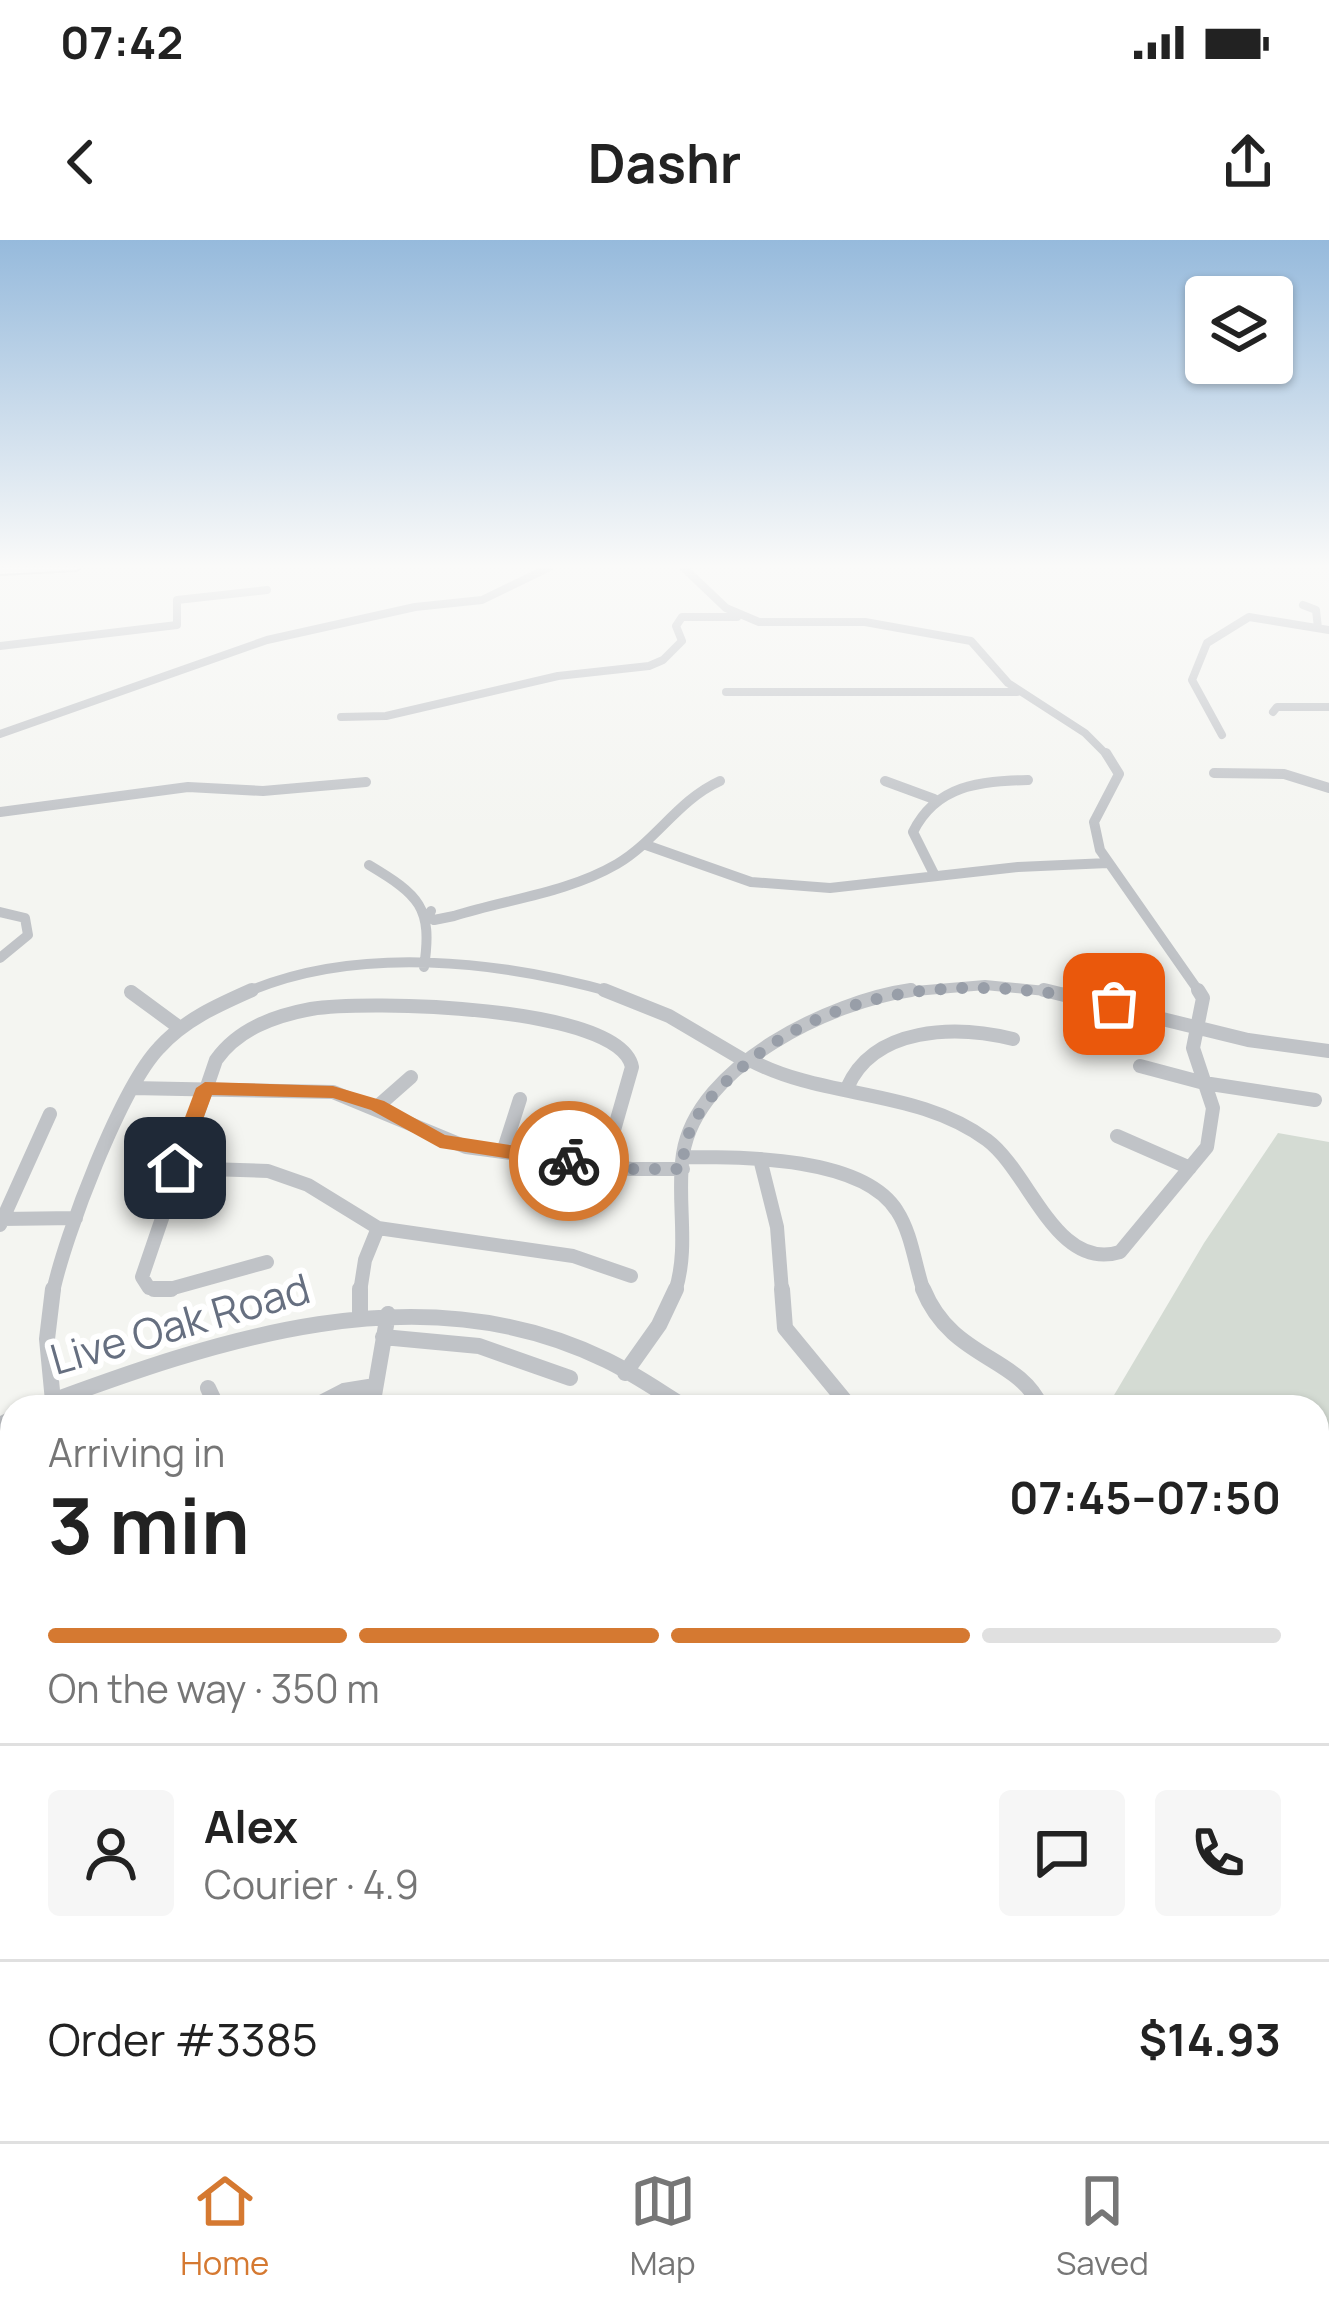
<!DOCTYPE html>
<html lang="en">
<head>
<meta charset="utf-8">
<style>
	body { margin:0; font-family:Manrope,sans-serif; background:#f6f6f6; color:#222; height:100vh; display:flex; flex-direction:column; font-size:45px; white-space:nowrap }
	* { box-sizing:border-box; margin:0 }
	p { font-size:39px; color:#767676 }
	.icon { flex:none; width:66px; height:66px; fill:none; stroke:currentColor; stroke-width:2; stroke-linecap:round; stroke-linejoin:round }
	.map { position:relative; flex:1; overflow:hidden }
	.side { position:absolute; left:0px; top:1155px; width:1329px; height:747px; display:flex; flex-direction:column; background:#fff; border-radius:36px 36px 0 0; box-shadow:0 3px 9px #0004 }
	.side>* { flex:none }
	.controls { position:absolute; left:1185px; top:36px; display:grid; gap:24px }
	.controls a { display:grid; place-items:center; width:108px; height:108px; border-radius:12px; background:#fff; box-shadow:0 3px 9px #0004; font-size:60px }
	.pin { position:absolute; display:grid; place-items:center; width:102px; height:102px; color:#fff; margin:-51px; border-radius:24px; box-shadow:0 6px 18px #0006 }
	.courier { position:absolute; display:grid; place-items:center; width:120px; height:120px; margin:-60px; border:9px solid #d57931; border-radius:50%; background:#fff; color:#222; box-shadow:0 3px 15px #0007 }
	.summary em { font-style:normal; font-weight:700 }
	.summary div { display:flex; flex-direction:column-reverse }
	.summary { display:flex; align-items:center; justify-content:space-between; height:204px; padding:0 48px }
	h1 { font-size:78px; font-weight:700; line-height:90px }
	.bar { display:grid; grid-template-columns:repeat(4,1fr); gap:18px 12px; align-content:center; height:144px; padding:0 48px }
	.bar i { height:15px; border-radius:9px; background:#e0e0e0 }
	.bar .selected { background:#d57931 }
	.bar p { grid-column:span 4 }
	.line { display:flex; align-items:center; gap:30px; padding:0 48px; border-top:3px solid #e0e0e0 }
	.line div { flex:1 }
	.round { display:grid; place-items:center; flex:none; width:126px; height:126px; border-radius:12px; background:#f6f6f6 }
	.status { display:flex; justify-content:space-between; align-items:center; height:84px; padding:0 60px; background:#fff; direction:ltr }
	.status svg { height:33px; fill:currentColor }
	header { display:flex; justify-content:space-between; align-items:center; height:156px; padding:0 48px; background:#fff; font-size:54px; font-weight:700 }
	.dock { display:flex; justify-content:space-around; align-items:center; height:168px; border-top:3px solid #e0e0e0; background:#fff; font-size:33px; color:#767676 }
	.dock a { display:grid; justify-items:center; gap:6px }
	.dock .selected { color:#d57931 }
	.map>svg:first-child { display:block }
	.green { fill:#d4dbd3 }
	.lines { fill:none; stroke-linecap:round; stroke-linejoin:round }
	.major-casing { stroke:#b4b6ba; stroke-width:4 }
	.minor-far4 { stroke:#c0c3c7; stroke-width:8 }
	.minor-far3 { stroke:#c0c3c7; stroke-width:10 }
	.minor-far2 { stroke:#c0c3c7; stroke-width:14 }
	.minor-far1 { stroke:#c0c3c7; stroke-width:16 }
	.minor { stroke:#c0c3c7; stroke-width:21 }
	.major { fill:#fff; fill-rule:evenodd }
	.route { fill:#d57931 }
	.done { stroke:#989ea8; stroke-width:12; stroke-dasharray:0 21.6 }
	.labels { text-anchor:middle; stroke-width:12; stroke-linejoin:round; paint-order:stroke }
	.street-label { font-size:42px; fill:#666f80; stroke:#fff }
</style>
</head>
<body>
<div class="status"><b>07:42</b><svg viewBox="0 0 49 12"><path d="M0 12V9h3v3zM5 12V6h3v6zM10 12V3h3v9zM15 12V0h3v12zM26 1h20v11H26zM47 4h2v5h-2z"/></svg></div>
<header><svg class="icon" aria-label="back" viewBox="0 0 24 24"><path d="M15 5l-7 7 7 7"/></svg>Dashr<svg class="icon" aria-label="share" viewBox="0 0 24 24"><path d="M12 15V3M7 8l5-5 5 5M5 13v7h14v-7"/></svg></header>
<div class="map">
<svg width="1329" height="1901" viewBox="0 0 1329 1901">
	<rect width="100%" height="100%" fill="#f4f5f1"/>
	<path class="green" d="M1278 893 1329 902V1749L1326 1778 1317 1790V1167H1107L1204 1003Z
		M12 1688V1890H1077L1076 1901H0V1702Z"/>
	<g class="lines">
		<g class="major-casing">
			<path id="major" d="M81 327 77 330 0 334V328Z"/>
		</g>
		<path class="minor-far4" d="M683 327 726 368 759 382H865L971 401 1008 443 1085 493 1108 516
			M1303 365 1316 370 1318 388
			M0 406 177 385V360L267 350
			M726 452H1017
			M1273 472 1277 467H1329
			M341 477 386 476 558 436 649 426 663 420 682 401 676 386 682 377H737
			M0 494 267 400 415 367 482 360 550 327
			M1222 495 1192 440 1207 403 1249 377 1329 390"/>
		<path class="minor-far3" d="M1106 513 1119 534 1094 582 1100 610 1200 753
			M1214 533 1284 534 1329 548
			M885 541 934 559
			M0 572 188 547 263 551 366 542
			M646 605 751 642 830 648 1018 627 1108 623
			M369 625C419 655 433 667 424 727
			M935 636 913 592C936 545 980 541 1028 540
			M431 671 428 676 434 680 454 676C508 659 567 653 617 624 656 601 678 560 720 541
			M0 672 25 678 28 695 0 718
			M245 753C357 704 501 721 615 753
			M892 753 985 745 1065 753"/>
		<path class="minor-far2" d="M604 750 669 776 747 822
			M1044 750 1248 800 1329 811
			M131 752 180 788
			M750 820C825 860 917 848 987 900 1030 932 1056 1032 1120 1012L1207 907 1213 868 1193 808 1203 758 1198 750
			M1140 826 1204 843 1315 860
			M132 848 333 852 466 907 631 929H683
			M847 848C874 786 956 785 1013 799
			M378 866 411 837
			M1117 896 1190 928
			M503 912 520 859
			M683 917C741 917 863 916 897 971 912 994 915 1026 924 1052
			M760 919 777 987 782 1052
			M175 928 268 931 308 945 378 988 573 1016 631 1036
			M2 979 76 978
			M0 985 50 874
			M267 1022 166 1050 149 1048 142 1037 216 820C238 789 274 776 311 769 365 760 620 765 632 827L604 925
			M53 1052C65 995 121 848 159 808 184 780 218 765 252 750
			M360 1052 365 1020 378 988
			M675 1052C690 1006 676 960 683 914 697 825 832 761 911 750"/>
		<path class="minor-far1" d="M154 1049H171
			M360 1049V1076
			M782 1049 785 1088 850 1167
			M923 1049C952 1120 1018 1115 1041 1167
			M383 1097 479 1106 570 1138
			M625 1133 659 1085 676 1049
			M208 1148 217 1167
			M53 1161 47 1099 53 1049
			M36 1167C216 1100 420 1029 606 1120 633 1133 659 1151 685 1167
			M313 1167 344 1151 375 1146
			M372 1167 388 1074
			M0 1185 12 1179
			M0 1266 12 1259
			M0 1283 12 1292"/>
		<path class="minor" d="M1081 1890 1083 1901"/>
		<use href="#major" class="major"/>
	</g>
	<linearGradient id="sky" x2="0" y2="1"><stop stop-color="#96badc"/><stop offset="0.55" stop-color="#fafaf9"/><stop offset="1" stop-color="#fafaf9" stop-opacity="0"/></linearGradient>
	<rect width="1329" height="593" fill="url(#sky)"/>
	<path class="route" d="M205 842 333 846 384 861 445 895 569 914 579 921 569 928 440 908 371 870 333 858 212 855 185 928 182 933H168L166 928 196 848Z"/>
	<g class="lines">
		<path class="done" d="M569 921 632 929H683C682 885 709 856 740 829 846 737 982 736 1114 764"/>
	</g>
	<g class="labels">
		<g class="street-label">
			<text transform="translate(180 1084) rotate(-16)" y="15">Live Oak Road</text>
		</g>
	</g>
</svg>
<div class="controls">
<a><svg class="icon" aria-label="layers" viewBox="0 0 24 24"><path d="M12 4l9 5-9 5-9-5zM3 14l9 5 9-5"/></svg></a>
</div>
<div class="pin" style="left:1114px;top:764px;background:#ea580c"><svg class="icon" aria-label="bag" viewBox="0 0 24 24"><path d="M5 8h14l-1 12H6zM9 8a3 3 0 0 1 6 0"/></svg></div>
<div class="pin" style="left:175px;top:928px;background:#1f2937"><svg class="icon" aria-label="home" viewBox="0 0 24 24"><path d="M3 11l9-7 9 7M6 9v11h12V9"/></svg></div>
<div class="courier" style="left:569px;top:921px"><svg class="icon" aria-label="bike" viewBox="0 0 24 24"><circle cx="6" cy="16" r="4"/><circle cx="18" cy="16" r="4"/><path d="M6 16l4-8h5l3 8M10 8l3 8H6M13 5h3"/></svg></div>
<section class="side">
<div class="summary"><div><h1>3 min</h1><p>Arriving in</p></div><em>07:45–07:50</em></div>
<div class="bar"><i class="selected"></i><i class="selected"></i><i class="selected"></i><i></i><p>On the way · 350 m</p></div>
<div class="line" style="height:216px"><a class="round"><svg class="icon" aria-label="person" viewBox="0 0 24 24"><circle cx="12" cy="8" r="4"/><path d="M4 21q1-7 8-7t8 7"/></svg></a><div><b>Alex</b><p>Courier · 4.9</p></div><a class="round"><svg class="icon" aria-label="chat" viewBox="0 0 24 24"><path d="M4 5h16v11H9l-5 4z"/></svg></a><a class="round"><svg class="icon" aria-label="phone" viewBox="0 0 24 24"><path d="M5 4h4l2 5-3 2q2 4 5 5l2-3 5 2v4C11 20 4 13 5 4z"/></svg></a></div>
<div class="line" style="height:156px"><div>Order #3385</div><b>$14.93</b></div>
</section>
</div>
<nav class="dock">
<a class="selected"><svg class="icon" aria-label="home" viewBox="0 0 24 24"><path d="M3 11l9-7 9 7M6 9v11h12V9"/></svg>Home</a>
<a><svg class="icon" aria-label="map" viewBox="0 0 24 24"><path d="M3 6l6-2 6 2 6-2v14l-6 2-6-2-6 2zM9 4v14M15 6v14"/></svg>Map</a>
<a><svg class="icon" aria-label="saved" viewBox="0 0 24 24"><path d="M7 4h10v16l-5-4-5 4z"/></svg>Saved</a>
</nav>
</body>
</html>
